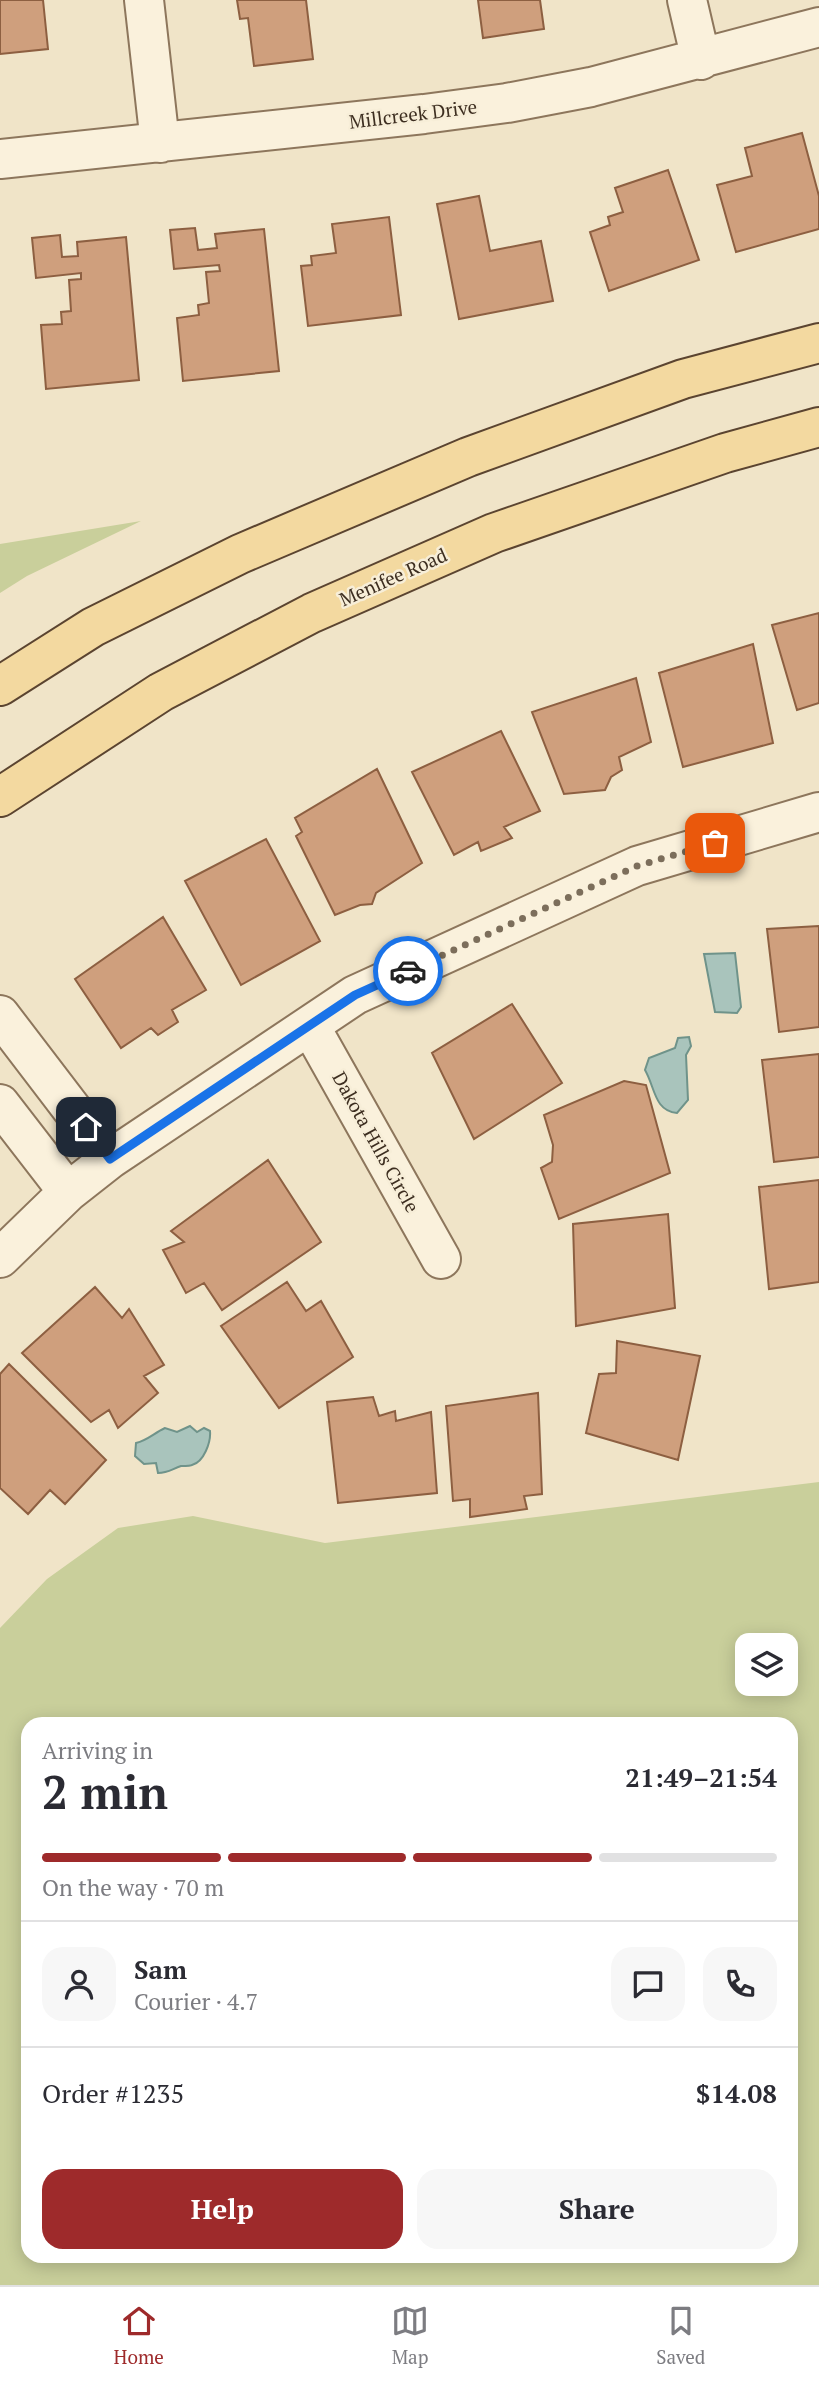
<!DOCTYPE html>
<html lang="en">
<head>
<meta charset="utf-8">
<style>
	body { margin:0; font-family:"PT Serif",serif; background:#f7f7f7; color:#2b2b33; height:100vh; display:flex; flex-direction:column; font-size:26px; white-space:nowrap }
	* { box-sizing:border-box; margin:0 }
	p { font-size:23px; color:#7c7c81 }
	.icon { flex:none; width:38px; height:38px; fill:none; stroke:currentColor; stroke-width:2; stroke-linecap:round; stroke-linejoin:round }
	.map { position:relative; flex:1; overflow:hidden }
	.drawer { position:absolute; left:21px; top:1717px; width:777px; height:546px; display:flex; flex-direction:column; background:#fff; border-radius:21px; box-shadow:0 4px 18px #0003 }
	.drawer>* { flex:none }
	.controls { position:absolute; left:735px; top:1633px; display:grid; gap:14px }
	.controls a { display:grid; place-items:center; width:63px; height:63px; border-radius:14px; background:#fff; box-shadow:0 4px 18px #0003; font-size:35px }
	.pin { position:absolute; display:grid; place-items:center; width:60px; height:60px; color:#fff; margin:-30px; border-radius:14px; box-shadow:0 4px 10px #0006 }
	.courier { position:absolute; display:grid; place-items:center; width:70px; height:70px; margin:-35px; border:5px solid #1a73e8; border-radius:50%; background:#fff; color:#222; box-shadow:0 2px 9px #0007 }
	.headline em { font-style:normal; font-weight:700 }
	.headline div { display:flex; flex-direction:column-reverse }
	.headline { display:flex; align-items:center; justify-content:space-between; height:119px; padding:0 21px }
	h1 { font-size:46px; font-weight:700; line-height:52px }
	.bar { display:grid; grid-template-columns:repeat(4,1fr); gap:10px 7px; align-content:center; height:84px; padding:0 21px }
	.bar i { height:9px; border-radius:5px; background:#e1e1e2 }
	.bar .on { background:#9e2a2b }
	.bar p { grid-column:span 4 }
	.line { display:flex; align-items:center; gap:18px; padding:0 21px; border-top:2px solid #e1e1e2 }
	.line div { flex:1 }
	.round { display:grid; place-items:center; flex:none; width:74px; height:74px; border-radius:21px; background:#f7f7f7 }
	.primary-button { display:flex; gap:14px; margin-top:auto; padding:14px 21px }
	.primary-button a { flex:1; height:80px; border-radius:21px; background:#9e2a2b; color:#fff; font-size:28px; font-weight:700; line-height:80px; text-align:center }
	.primary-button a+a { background:#f7f7f7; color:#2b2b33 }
	.tab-bar { display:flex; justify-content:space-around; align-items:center; height:98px; border-top:2px solid #e1e1e2; background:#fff; font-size:19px; color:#7c7c81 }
	.tab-bar a { display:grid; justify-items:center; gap:4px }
	.tab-bar .on { color:#9e2a2b }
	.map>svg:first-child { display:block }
	.green { fill:#c9cf9b; fill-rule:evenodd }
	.water { fill:#a9c4bc; stroke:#6f938a; stroke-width:2 }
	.building { fill:#cf9f7d; stroke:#8d5f41; stroke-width:2 }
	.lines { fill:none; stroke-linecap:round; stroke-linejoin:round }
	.minor-casing { stroke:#8d765c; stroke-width:42 }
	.major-casing { stroke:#5b4430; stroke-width:42 }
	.minor { stroke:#faf1dc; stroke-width:38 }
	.major { stroke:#f3d9a0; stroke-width:38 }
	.done { stroke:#7c6e5b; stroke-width:7; stroke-dasharray:0 12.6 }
	.route { stroke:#1a73e8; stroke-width:9 }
	.labels { text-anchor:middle; stroke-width:5; stroke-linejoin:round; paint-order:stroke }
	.street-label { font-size:19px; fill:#3d2e20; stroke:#f7eed8 }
</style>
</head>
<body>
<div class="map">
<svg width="819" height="2285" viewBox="0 0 819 2285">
	<rect width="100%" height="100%" fill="#f0e4c8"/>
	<path class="green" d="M141 521 27 576 0 593V544Z
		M819 1482V2285H0V1628L47 1579 118 1528 193 1516 325 1543ZM747 1645H786V1684H747ZM28 1724H791V2256H28Z"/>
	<path class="water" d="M735 953 741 1007 737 1013 715 1012 704 954Z
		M689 1037 691 1046 686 1055 688 1100 677 1113C654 1111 655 1087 645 1070L649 1058 675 1048 678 1038Z
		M190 1426 197 1432 204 1428 210 1431C211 1442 204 1462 192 1465 191 1466 182 1466 181 1466 172 1469 168 1473 158 1473L156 1463 144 1464 135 1456 136 1443C148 1440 154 1433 165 1428L177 1432Z"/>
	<path class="building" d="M0 0H43L48 49 0 54Z
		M237 0H306L313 59 254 66 248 18 240 19Z
		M478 0H540L544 29 483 38Z
		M802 133 819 196V229L736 252 717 185 752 176 745 148Z
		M668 170 699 260 609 291 590 232 610 225 608 217 623 212 615 188Z
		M479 196 490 251 541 241 553 301 459 319 437 204Z
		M389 217 401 315 308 326 301 266 312 265 311 256 336 253 332 224Z
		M195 228 198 250 217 248 215 234 264 229 279 371 183 381 177 318 199 315 198 305 209 303 206 272 220 271 219 265 174 269 170 230Z
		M60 235 62 257 78 256 77 242 126 237 139 380 46 389 41 325 62 324 61 312 71 311 69 280 81 279V273L36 278 32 238Z
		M819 613V703L797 710 772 625Z
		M753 644 773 743 683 767 659 673Z
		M636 678 651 742 619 757 622 770 611 777 605 790 564 794 532 712Z
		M501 731 540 811 504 827 512 838 481 851 478 842 454 855 412 772Z
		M377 769 422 863 376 893 372 904 360 905 335 915 296 836 302 832 295 818Z
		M266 839 320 941 241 985 185 881Z
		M163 917 206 990 172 1010 178 1022 158 1035 151 1028 121 1048 75 979Z
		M819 926V1027L779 1032 767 929Z
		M512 1004 562 1083 474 1139 432 1053Z
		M819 1054V1157L774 1162 762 1060Z
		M624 1081 646 1085 670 1173 559 1219 541 1168 552 1162 553 1145 544 1115Z
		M268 1160 321 1242 222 1310 204 1283 186 1293 163 1250 184 1242 171 1231Z
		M819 1180V1282L769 1289 759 1187Z
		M668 1214 675 1308 576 1326 573 1224Z
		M287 1282 306 1311 321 1301 353 1357 279 1408 221 1326Z
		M95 1287 122 1318 129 1309 164 1365 144 1376 158 1393 118 1428 109 1410 91 1422 22 1353Z
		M617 1341 700 1356 678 1460 586 1433 599 1374 616 1373Z
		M9 1364 106 1460 65 1504 50 1490 28 1514 0 1488V1374Z
		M538 1393 542 1494 524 1496 527 1509 470 1517V1499L453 1501 446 1406Z
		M373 1397 379 1416 395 1411 396 1421 431 1412 437 1493 338 1503 327 1402Z"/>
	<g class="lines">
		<g class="minor-casing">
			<path id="minor" d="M144 0 160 143
				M687 0 701 60
				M0 159 424 114 507 103 591 87 819 27
				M0 1015 110 1159
				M310 1026 441 1259
				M0 1104 68 1192
				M0 1258 68 1192 110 1159 355 995 637 866 819 812"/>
		</g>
		<g class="major-casing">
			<path id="major" d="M0 686 93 627 240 554 468 457 683 379 819 343
				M0 797 161 692 312 613 494 533 725 453 819 427"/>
		</g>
		<use href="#minor" class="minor"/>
		<use href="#major" class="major"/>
	</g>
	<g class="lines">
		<path class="done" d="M408 971 637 866 715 843"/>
		<path class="route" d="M86 1127 110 1159 355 995 408 971"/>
	</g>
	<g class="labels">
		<g class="street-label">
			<text transform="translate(413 114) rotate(-7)" y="7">Millcreek Drive</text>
			<text transform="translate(393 577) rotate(-24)" y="7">Menifee Road</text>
			<text transform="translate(376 1142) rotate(61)" y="7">Dakota Hills Circle</text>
		</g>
	</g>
</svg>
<div class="controls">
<a><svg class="icon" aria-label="layers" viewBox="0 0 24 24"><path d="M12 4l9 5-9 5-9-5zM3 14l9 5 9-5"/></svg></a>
</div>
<div class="pin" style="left:715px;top:843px;background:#ea580c"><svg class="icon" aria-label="bag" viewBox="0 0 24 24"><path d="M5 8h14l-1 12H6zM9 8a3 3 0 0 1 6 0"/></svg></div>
<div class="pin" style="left:86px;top:1127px;background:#1f2937"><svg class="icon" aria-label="home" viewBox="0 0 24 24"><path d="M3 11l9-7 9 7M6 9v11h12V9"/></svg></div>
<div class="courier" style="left:408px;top:971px"><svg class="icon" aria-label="car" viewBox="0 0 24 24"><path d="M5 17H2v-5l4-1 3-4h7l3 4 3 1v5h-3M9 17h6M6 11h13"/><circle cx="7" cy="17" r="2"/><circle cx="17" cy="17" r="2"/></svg></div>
<section class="drawer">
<div class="headline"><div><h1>2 min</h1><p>Arriving in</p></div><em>21:49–21:54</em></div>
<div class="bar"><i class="on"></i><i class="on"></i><i class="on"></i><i></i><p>On the way · 70 m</p></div>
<div class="line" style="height:126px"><a class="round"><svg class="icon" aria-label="person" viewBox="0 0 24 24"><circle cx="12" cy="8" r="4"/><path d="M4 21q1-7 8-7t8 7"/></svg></a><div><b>Sam</b><p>Courier · 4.7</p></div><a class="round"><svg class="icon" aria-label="chat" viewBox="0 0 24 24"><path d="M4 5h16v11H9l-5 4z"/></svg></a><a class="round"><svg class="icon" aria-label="phone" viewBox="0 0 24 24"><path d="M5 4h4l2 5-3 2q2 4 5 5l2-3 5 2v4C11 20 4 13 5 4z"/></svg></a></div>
<div class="line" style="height:91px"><div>Order #1235</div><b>$14.08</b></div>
<div class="primary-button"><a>Help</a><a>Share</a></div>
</section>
</div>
<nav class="tab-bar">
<a class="on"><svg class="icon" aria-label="home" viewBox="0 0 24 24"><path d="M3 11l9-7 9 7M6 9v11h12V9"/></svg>Home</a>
<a><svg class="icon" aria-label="map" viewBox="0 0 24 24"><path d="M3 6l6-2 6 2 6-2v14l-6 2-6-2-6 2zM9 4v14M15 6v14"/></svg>Map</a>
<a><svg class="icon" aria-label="saved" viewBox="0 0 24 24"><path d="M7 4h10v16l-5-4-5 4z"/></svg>Saved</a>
</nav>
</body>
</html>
